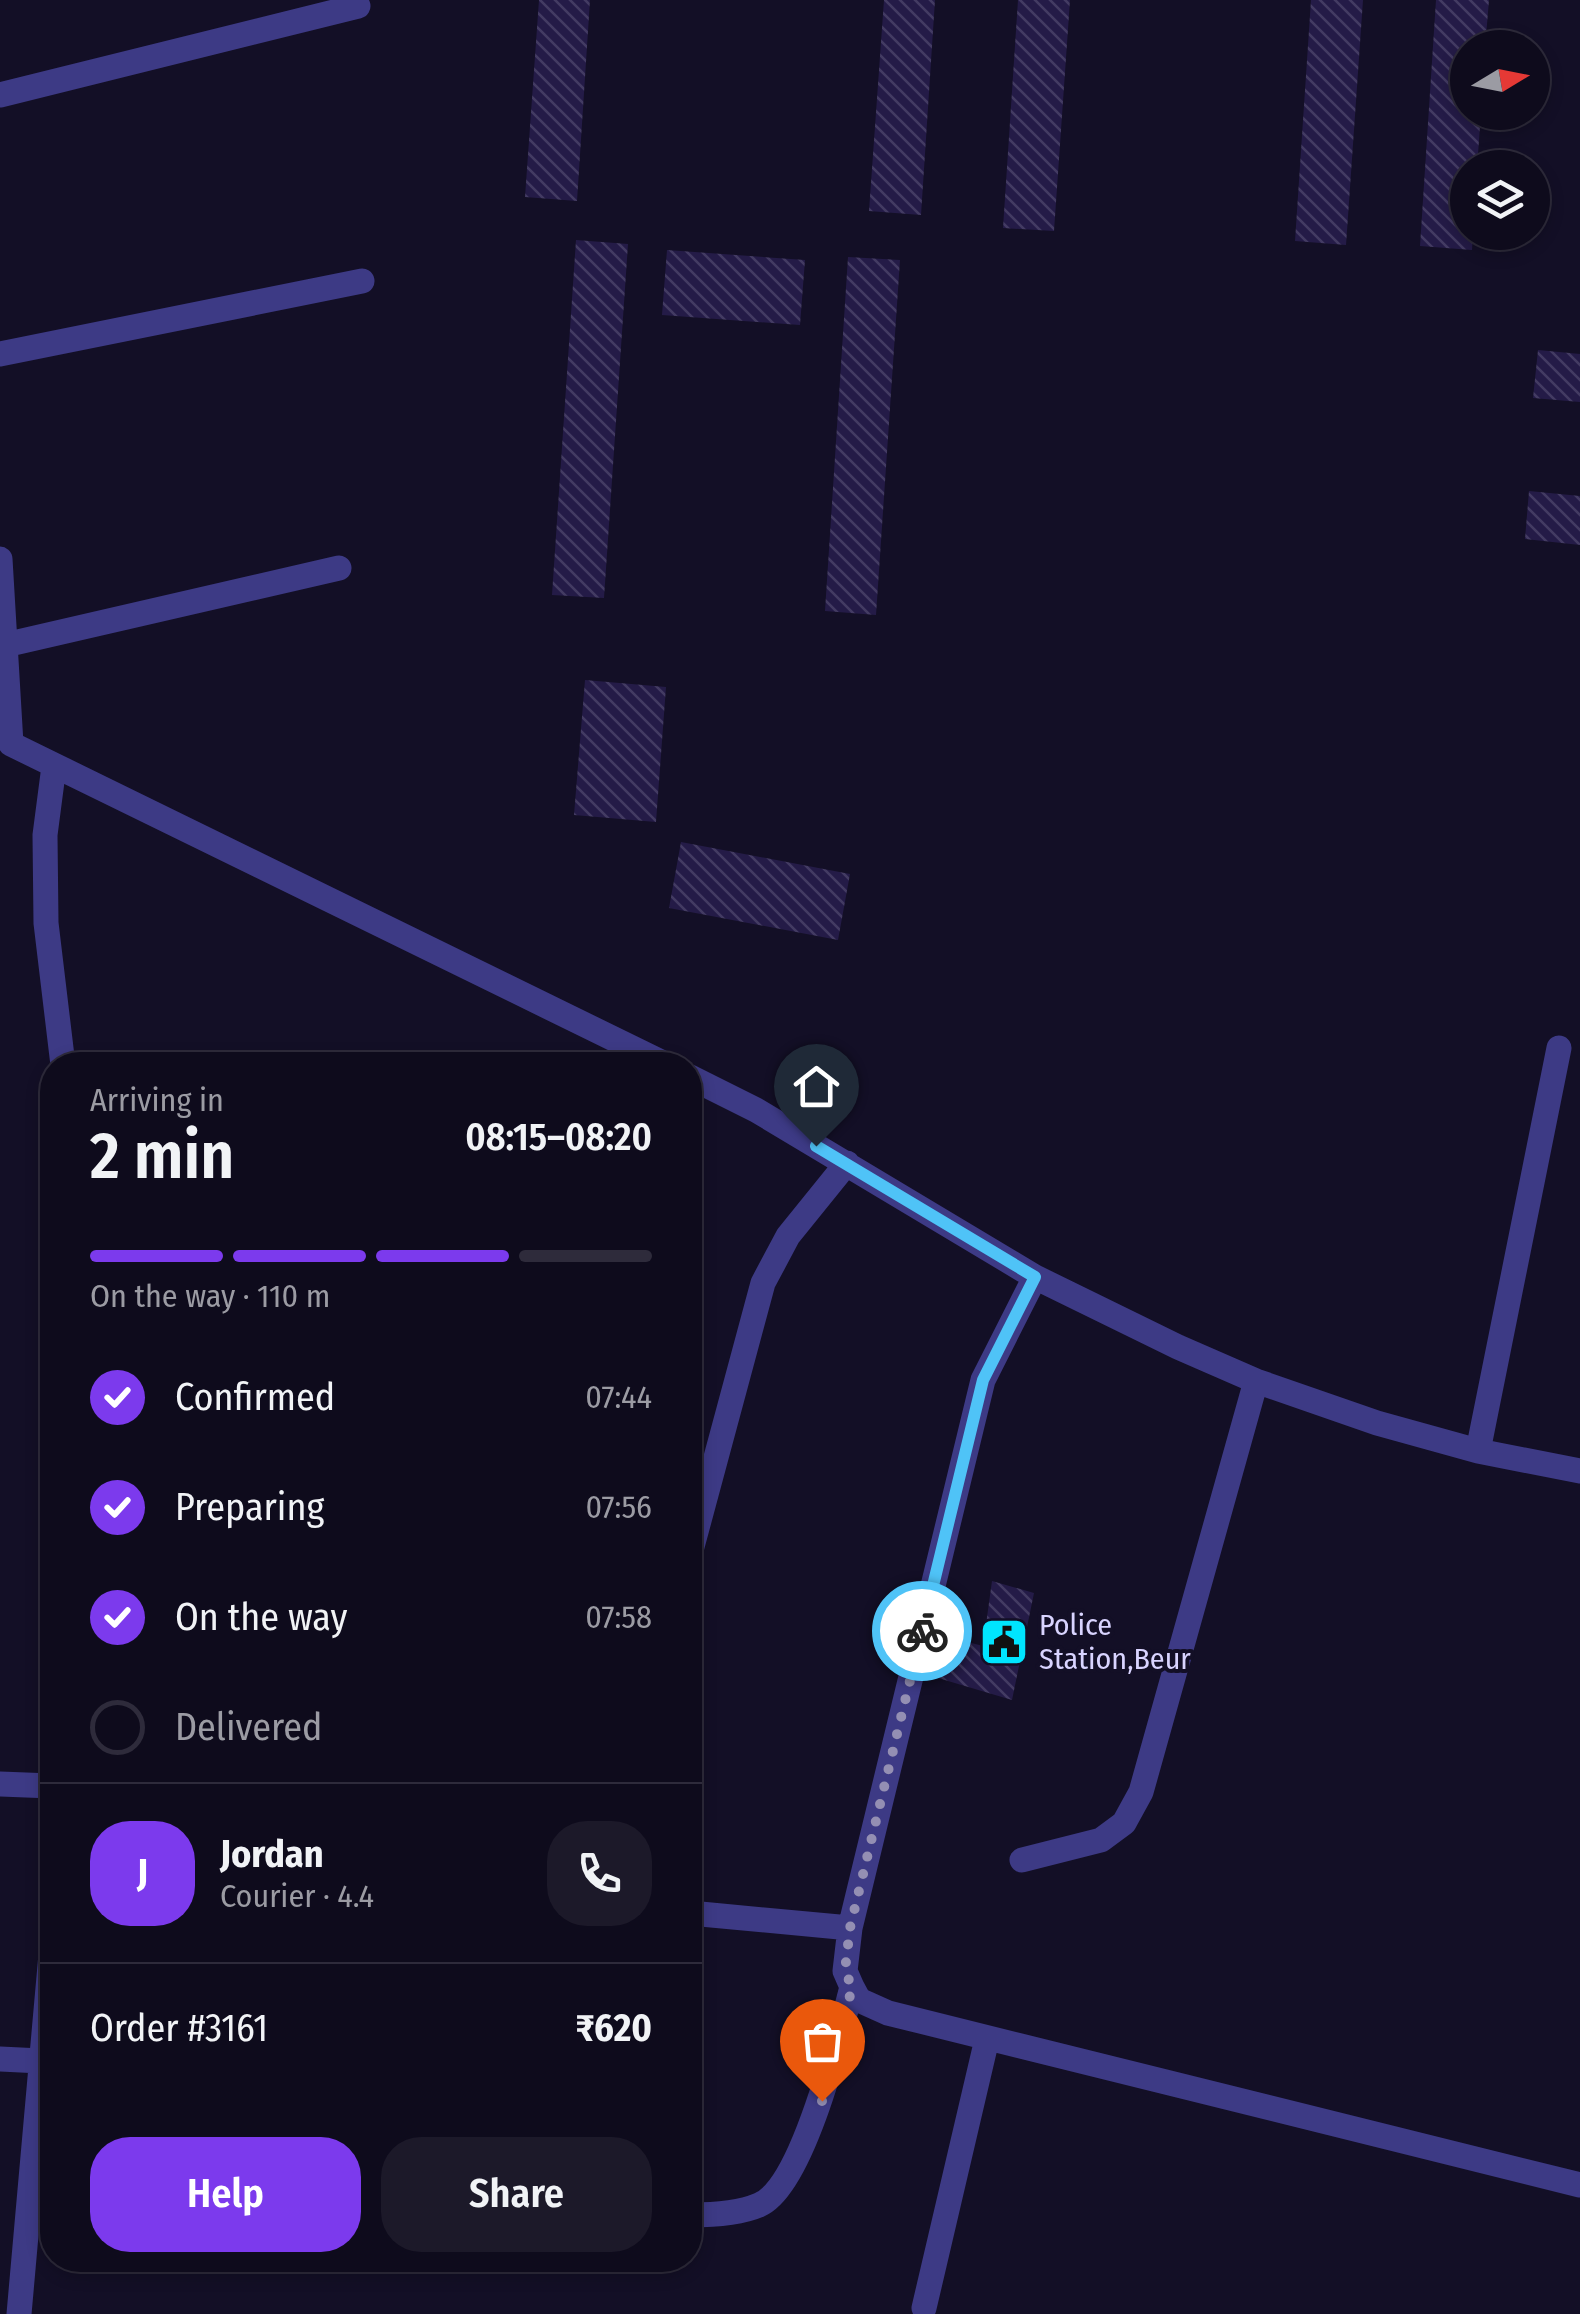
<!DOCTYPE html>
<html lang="en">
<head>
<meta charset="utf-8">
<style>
	body { margin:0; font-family:"Fira Sans Condensed",sans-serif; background:#1c1929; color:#f1f3f6; height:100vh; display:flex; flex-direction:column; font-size:38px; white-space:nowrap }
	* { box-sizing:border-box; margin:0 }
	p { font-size:32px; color:#9b9ba3 }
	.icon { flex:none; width:55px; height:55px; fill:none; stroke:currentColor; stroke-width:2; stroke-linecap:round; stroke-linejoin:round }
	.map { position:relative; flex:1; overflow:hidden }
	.panel { position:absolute; left:40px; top:1052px; width:662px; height:1220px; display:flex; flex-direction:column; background:#0e0b1c; border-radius:40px; box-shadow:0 5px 15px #0003,0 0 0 2px #2e2b3b }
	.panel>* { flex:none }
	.needle { width:65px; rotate:80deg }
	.tools { position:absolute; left:1450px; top:30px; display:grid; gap:20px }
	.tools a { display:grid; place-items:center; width:100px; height:100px; border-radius:50%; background:#0e0b1c; box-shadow:0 5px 15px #0003,0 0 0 2px #2e2b3b; font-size:50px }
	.pin { position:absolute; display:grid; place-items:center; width:85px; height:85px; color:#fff; margin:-102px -42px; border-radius:50% 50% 50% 0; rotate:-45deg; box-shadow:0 0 10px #0007 }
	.pin .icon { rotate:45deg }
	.courier { position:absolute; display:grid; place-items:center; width:100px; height:100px; margin:-50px; border:8px solid #4fc3f7; border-radius:50%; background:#fff; color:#222; box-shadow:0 2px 12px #0007 }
	.headline em { font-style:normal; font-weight:600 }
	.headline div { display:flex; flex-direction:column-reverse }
	.headline { display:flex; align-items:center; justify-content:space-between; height:170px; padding:0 50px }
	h1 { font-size:65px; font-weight:600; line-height:75px }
	.bar { display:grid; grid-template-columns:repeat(4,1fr); gap:15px 10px; align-content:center; height:120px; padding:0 50px }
	.bar i { height:12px; border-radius:8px; background:#2e2b3b }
	.bar .on { background:#7c3aed }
	.bar p { grid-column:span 4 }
	.line { display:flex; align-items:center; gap:25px; padding:0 50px; border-top:2px solid #2e2b3b }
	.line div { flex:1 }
	.round { display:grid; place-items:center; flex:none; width:105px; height:105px; border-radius:40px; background:#1c1929 }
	ol { padding:0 50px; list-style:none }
	li { display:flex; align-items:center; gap:30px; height:110px }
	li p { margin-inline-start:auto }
	li .icon { padding:10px; border-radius:50%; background:#7c3aed; color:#fff; stroke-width:4 }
	li:last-child { color:#9b9ba3 }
	li i { width:55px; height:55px; border:5px solid #2e2b3b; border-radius:50% }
	.button { display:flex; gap:20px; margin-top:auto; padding:20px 50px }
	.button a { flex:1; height:115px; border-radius:40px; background:#7c3aed; color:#fff; font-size:40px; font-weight:600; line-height:115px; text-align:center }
	.button a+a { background:#1c1929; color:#f1f3f6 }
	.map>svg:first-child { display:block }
	.building { fill:url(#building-back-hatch) }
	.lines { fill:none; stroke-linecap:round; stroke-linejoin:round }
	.minor { stroke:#3d3a85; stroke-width:25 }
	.done { stroke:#948fb3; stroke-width:10; stroke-dasharray:0 18 }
	.route { stroke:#4fc3f7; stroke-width:12 }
	.labels { text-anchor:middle; stroke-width:8; stroke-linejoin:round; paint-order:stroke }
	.poi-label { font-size:30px; fill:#d9d4ff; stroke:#130f26; text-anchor:start }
</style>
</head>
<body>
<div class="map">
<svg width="1580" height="2314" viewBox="0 0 1580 2314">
	<defs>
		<pattern id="building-back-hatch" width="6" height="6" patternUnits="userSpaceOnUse" patternTransform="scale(2.5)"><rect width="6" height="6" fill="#241b47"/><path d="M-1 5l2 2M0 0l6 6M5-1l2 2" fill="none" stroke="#433b63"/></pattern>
	</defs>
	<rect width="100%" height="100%" fill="#130f26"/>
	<path class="building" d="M539 0H590L577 201 525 197Z
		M884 0H935L921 215 869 211Z
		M1018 0H1070L1054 231 1003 228Z
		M1311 0H1363L1346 245 1295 241Z
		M1436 0H1489L1485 48H1468V112H1481L1477 168H1468V232H1473L1472 250 1420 246Z
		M576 240 628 244 604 598 552 595Z
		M667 250 805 260 800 325 662 315Z
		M848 257 900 260 876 615 825 611Z
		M1538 350 1580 354V402L1533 398Z
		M1529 491 1580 496V545L1525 539Z
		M585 680 666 687 656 822 574 815Z
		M681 842 850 874 838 940 669 908Z
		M992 1581 1034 1593 1012 1700 938 1678 948 1637 983 1646Z"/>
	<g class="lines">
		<path class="minor" d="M0 95 358 6
			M0 354 362 281
			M0 559 11 744 667 1065
			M5 645 339 568
			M54 766 45 835 46 923 63 1065
			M690 1077 756 1110 1035 1277 1178 1347 1256 1381 1377 1423 1478 1451 1580 1471
			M1035 1277 983 1380 850 1928 845 1971 852 1987 859 2000 888 2013 1580 2185
			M1478 1451 1559 1048
			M690 1554 763 1283 788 1236 847 1163
			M0 1784 52 1786
			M1022 1860 1101 1840 1124 1823 1141 1792 1256 1381
			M690 1913 850 1928
			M0 2059 41 2061
			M690 2215C712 2215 738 2214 759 2205 803 2187 840 2033 852 1987
			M924 2308 987 2039
			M19 2314 52 1943"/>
	</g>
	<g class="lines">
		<path class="done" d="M822 2101 852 1988 845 1970 850 1928 922 1631"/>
		<path class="route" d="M816 1146 1035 1277 983 1380 922 1631"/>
	</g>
	<defs>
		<g id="civic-square" transform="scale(2.5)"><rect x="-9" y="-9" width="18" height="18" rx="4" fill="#00e5ff" stroke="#130f26"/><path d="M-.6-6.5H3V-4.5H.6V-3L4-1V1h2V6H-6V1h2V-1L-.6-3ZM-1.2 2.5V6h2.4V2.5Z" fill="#111"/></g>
	</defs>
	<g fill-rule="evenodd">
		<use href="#civic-square" x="1004" y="1642"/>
	</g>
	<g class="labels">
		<g class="poi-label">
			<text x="1039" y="1635">Police<tspan x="1039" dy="34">Station,Beur</tspan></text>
		</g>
	</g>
</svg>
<div class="tools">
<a><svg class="needle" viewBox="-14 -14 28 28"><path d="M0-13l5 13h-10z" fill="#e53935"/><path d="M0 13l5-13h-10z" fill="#9b9ba3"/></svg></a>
<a><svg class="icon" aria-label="layers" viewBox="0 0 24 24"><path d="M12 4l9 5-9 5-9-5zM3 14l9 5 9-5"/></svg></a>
</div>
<div class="pin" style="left:822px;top:2101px;background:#ea580c"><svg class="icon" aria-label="bag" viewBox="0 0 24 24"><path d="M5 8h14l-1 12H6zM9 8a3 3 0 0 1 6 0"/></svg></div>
<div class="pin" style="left:816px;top:1146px;background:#1f2937"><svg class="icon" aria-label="home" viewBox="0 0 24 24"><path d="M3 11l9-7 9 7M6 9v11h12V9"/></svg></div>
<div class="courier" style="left:922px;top:1631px"><svg class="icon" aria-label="bike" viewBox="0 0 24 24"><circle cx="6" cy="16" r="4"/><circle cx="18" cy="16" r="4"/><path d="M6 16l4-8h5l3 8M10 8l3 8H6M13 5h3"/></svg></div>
<section class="panel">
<div class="headline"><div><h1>2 min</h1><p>Arriving in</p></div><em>08:15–08:20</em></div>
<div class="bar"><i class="on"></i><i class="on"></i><i class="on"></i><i></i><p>On the way · 110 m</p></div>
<ol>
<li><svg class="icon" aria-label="check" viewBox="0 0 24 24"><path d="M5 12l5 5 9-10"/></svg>Confirmed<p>07:44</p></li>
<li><svg class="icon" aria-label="check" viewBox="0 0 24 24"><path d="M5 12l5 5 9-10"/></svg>Preparing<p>07:56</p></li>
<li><svg class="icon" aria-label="check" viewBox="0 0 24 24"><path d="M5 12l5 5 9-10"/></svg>On the way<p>07:58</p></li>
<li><i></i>Delivered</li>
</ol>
<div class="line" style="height:180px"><b class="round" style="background:#7c3aed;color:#fff">J</b><div><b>Jordan</b><p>Courier · 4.4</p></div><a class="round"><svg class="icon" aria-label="phone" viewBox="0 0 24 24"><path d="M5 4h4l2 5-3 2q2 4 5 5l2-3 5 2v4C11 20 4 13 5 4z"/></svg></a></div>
<div class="line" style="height:130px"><div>Order #3161</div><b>₹620</b></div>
<div class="button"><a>Help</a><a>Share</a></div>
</section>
</div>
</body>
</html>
